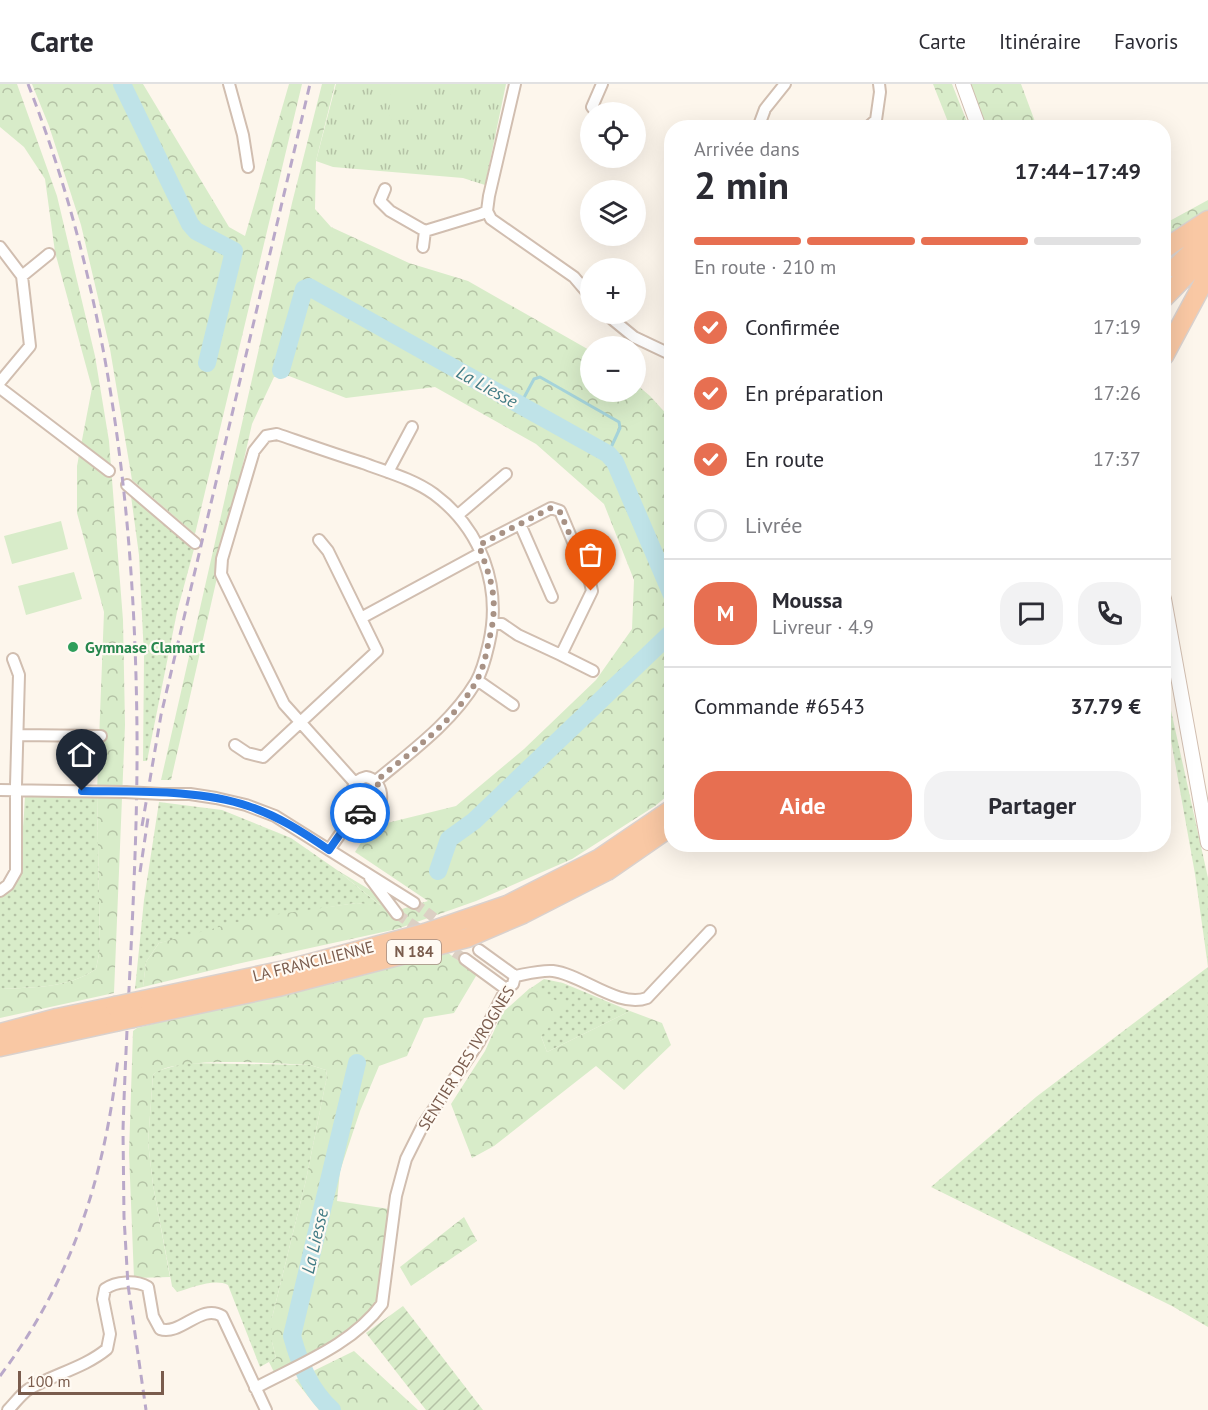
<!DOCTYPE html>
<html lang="fr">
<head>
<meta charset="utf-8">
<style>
	body { margin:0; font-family:"PT Sans",sans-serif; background:#f2f2f3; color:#2b2b33; height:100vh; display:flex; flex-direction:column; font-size:22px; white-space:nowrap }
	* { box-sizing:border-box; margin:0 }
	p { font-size:20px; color:#7c7c81 }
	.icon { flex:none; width:33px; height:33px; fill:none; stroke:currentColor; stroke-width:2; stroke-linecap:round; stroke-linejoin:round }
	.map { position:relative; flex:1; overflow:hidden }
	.drawer { position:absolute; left:664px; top:36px; width:507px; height:732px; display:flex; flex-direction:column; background:#fff; border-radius:24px; box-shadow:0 6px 24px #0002 }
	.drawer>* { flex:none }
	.buttons { position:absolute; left:580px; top:18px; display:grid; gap:12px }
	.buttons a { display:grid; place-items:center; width:66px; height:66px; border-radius:50%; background:#fff; box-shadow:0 6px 24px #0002; font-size:30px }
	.scale { position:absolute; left:18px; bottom:15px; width:146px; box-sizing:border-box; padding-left:6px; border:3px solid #7a5c4d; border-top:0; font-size:16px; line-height:21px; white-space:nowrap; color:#7a5c4d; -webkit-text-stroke:4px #fffaf3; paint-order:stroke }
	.pin { position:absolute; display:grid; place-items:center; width:51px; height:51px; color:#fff; margin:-62px -26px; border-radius:50% 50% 50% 0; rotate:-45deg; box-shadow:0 0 6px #0007 }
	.pin .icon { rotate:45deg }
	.courier { position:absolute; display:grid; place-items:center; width:60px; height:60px; margin:-30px; border:4px solid #1a73e8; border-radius:50%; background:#fff; color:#222; box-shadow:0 2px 8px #0007 }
	.headline em { font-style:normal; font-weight:600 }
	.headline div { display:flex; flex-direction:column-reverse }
	.headline { display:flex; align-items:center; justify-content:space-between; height:102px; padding:0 30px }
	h1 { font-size:39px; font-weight:600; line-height:45px }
	.bar { display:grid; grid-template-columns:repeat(4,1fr); gap:9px 6px; align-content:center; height:72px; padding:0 30px }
	.bar i { height:8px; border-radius:4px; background:#e1e1e2 }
	.bar .on { background:#e76f51 }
	.bar p { grid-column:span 4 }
	.line { display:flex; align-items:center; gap:15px; padding:0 30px; border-top:2px solid #e1e1e2 }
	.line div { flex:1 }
	.round { display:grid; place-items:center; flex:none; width:63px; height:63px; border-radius:24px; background:#f2f2f3 }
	ol { padding:0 30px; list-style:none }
	li { display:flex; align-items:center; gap:18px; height:66px }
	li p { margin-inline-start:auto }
	li .icon { padding:6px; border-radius:50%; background:#e76f51; color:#fff; stroke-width:4 }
	li:last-child { color:#7c7c81 }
	li i { width:33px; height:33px; border:3px solid #e1e1e2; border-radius:50% }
	.action { display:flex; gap:12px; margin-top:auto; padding:12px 30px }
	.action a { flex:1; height:69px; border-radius:24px; background:#e76f51; color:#fff; font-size:24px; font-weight:600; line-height:69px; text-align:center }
	.action a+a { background:#f2f2f3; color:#2b2b33 }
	header { display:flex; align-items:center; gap:36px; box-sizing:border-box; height:84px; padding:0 30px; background:#fff; border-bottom:2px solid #e1e1e2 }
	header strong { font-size:28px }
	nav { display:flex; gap:33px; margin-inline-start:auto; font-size:21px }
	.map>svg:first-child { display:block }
	.grass { fill:url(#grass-dots) }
	.forest { fill:url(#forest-crowns) }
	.park { fill:url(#park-tufts) }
	.garden { fill:url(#garden-furrows) }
	.pitch { fill:#d8ecc9 }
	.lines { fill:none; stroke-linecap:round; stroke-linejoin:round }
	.stream { stroke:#a5d3da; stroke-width:3 }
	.river { stroke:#bfe3e8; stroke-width:18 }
	.minor-tunnel { stroke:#dcd0c4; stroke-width:10; stroke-dasharray:10 5; stroke-linecap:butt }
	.minor-casing { stroke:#d1beb0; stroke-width:14 }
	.tertiary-casing { stroke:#d1beb0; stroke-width:16 }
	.trunk-casing { stroke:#dad1cd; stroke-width:21 }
	.minor { stroke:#fff; stroke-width:10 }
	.tertiary { stroke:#fff; stroke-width:14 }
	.trunk { stroke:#f9c8a4; stroke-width:18 }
	.rail { stroke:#b9a8c9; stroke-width:3; stroke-dasharray:9 6; stroke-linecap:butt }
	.minor-bridge-casing { stroke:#d1beb0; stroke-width:14; stroke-linecap:butt }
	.trunk-bridge-casing { stroke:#dad1cd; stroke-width:21; stroke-linecap:butt }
	.minor-bridge { stroke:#fff; stroke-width:10 }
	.trunk-bridge { stroke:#f9c8a4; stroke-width:18 }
	.done { stroke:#a89285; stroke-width:6; stroke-dasharray:0 10.8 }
	.route { stroke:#1a73e8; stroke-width:8 }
	.leisure-dot { fill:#2e9e5b; stroke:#fffaf3; stroke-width:2 }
	.labels { text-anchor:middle; stroke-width:4.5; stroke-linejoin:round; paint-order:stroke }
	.shield { fill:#fffaf3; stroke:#a28b7f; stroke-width:1.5 }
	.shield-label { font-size:15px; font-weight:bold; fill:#7a5c4d }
	.leisure-label { font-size:16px; font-weight:bold; fill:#27864d; stroke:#fffaf3; text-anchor:start }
	.street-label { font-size:16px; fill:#7a5c4d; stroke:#fffaf3 }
	.water-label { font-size:18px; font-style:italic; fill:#437c86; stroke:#fffaf3 }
</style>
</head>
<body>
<header>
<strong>Carte</strong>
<nav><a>Carte</a><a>Itinéraire</a><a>Favoris</a></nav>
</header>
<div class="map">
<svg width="1208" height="1326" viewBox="0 0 1208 1326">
	<defs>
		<pattern id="grass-dots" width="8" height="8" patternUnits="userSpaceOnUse" patternTransform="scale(1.5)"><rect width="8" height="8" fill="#d8ecc9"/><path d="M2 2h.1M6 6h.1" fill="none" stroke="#b4c2a5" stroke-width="1.8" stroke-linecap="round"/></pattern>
		<pattern id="forest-crowns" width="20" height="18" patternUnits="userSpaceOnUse" patternTransform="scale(1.5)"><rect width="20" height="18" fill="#d8ecc9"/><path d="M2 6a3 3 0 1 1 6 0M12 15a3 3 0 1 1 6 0" fill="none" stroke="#b4c2a5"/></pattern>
		<pattern id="park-tufts" width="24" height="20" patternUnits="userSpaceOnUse" patternTransform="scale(1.5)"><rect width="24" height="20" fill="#d8ecc9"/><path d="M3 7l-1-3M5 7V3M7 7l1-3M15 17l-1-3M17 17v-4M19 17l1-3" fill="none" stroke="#b4c2a5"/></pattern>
		<pattern id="garden-furrows" width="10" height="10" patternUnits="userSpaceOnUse" patternTransform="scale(1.5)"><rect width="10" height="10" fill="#d8ecc9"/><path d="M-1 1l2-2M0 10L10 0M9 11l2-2" fill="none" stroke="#b4c2a5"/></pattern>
	</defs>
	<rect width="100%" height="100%" fill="#fdf6ec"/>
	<path class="grass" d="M131 412 194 465 177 528 147 677H143L144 572 139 471Z
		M1164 595 1208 794V1243L1172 1222 931 1103 1036 1013 1208 883 1195 790 1164 617Z
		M97 708 100 865 96 885C67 905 33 903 0 905V801C24 777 23 743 25 712Z
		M159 718 222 726 291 754 337 786 381 822 356 819 330 823 159 859 146 878 143 903 135 905 144 816Z
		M544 895 563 899 630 927 547 968 541 952 531 904Z
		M185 979 310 981 326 986 327 992 306 1096 272 1234V1258L276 1274 260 1283 228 1201C214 1194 192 1204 177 1208L172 1202 153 1101 148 1058 153 991 157 987Z"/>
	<path class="forest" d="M0 0H17L57 112 95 272 109 357 123 536 125 641 114 909 0 934V905C33 903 67 905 96 885L100 865 97 708 104 528 77 429V382L92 304 55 168 45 95 24 63 0 43Z
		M32 0H143L229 143 245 152 289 0H302L195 450 132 396 110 265 81 141 49 42Z
		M322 0H335L316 77 315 125 331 143 409 179 468 197 591 267V308H636V300L650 312 672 336V708L655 722 572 775 476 817 397 845 237 880 143 903 146 878 159 859 253 834 356 819 380 821 337 786 402 825 428 817 355 768 366 751 383 740 456 722 524 665 596 596 632 545 634 496 604 420 536 360 435 303 346 314 289 292 274 293 252 340 171 696H161L292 119Z
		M933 0H952L969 43H950Z
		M971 0H1021L1037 43H986Z
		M1208 116V127L1164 156V140Z
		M444 866 474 888 476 892 454 929 424 934 407 972 379 982 360 1027 340 1087 337 1117 389 1125C386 1147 384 1210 372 1226 357 1247 299 1274 274 1288L269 1278 276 1274 272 1258V1234L306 1096 327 992 326 986 310 981C279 980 173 971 153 991L148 1058 153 1101 170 1193 134 1194 129 1069 133 947 137 944Z
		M530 904 568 922 541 952 547 968 630 927 662 939 671 961 624 1006 596 982 494 1062 472 1074 451 1020 485 967 502 929Z
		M464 1133 477 1157 411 1202 400 1183Z
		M354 1267 418 1326H319L295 1296Z"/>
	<path class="park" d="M336 0H506L485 101 463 94 333 83 316 77Z"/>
	<path class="garden" d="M403 1222 483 1326H426L366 1249Z"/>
	<path class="pitch" d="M391 0H416L414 36 389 35Z
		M61 437 68 465 12 480 4 452Z
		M74 488 82 515 26 531 18 502Z"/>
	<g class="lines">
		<path class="stream" d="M520 321 534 295 540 293 619 338 620 344 608 370"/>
		<path class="river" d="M122 0 190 140 196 147 234 167 207 279
			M281 286 304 205 309 203 608 370 615 378 672 511
			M438 787 449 755 474 737 672 548
			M332 1326C310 1306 300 1281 292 1252L357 979"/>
		<path class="minor-tunnel" d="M414 819 447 843
			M397 830 427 850
			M442 860 465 875"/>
		<g class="minor-casing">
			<path id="minor" d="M229 0 243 51 248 83
				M515 0 489 112 487 127 491 135 574 193 591 213
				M596 28 592 23 602 0
				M758 44 765 25 785 0
				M867 44 876 36 880 8 879 0
				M385 105 380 117 390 127 425 147 481 130 487 127
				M0 163 22 192 30 262 0 298
				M423 163 425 147
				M22 192 49 170
				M606 230 634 253 672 271
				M0 304 109 387
				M388 388 412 343
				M127 401 195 459
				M458 431 506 390
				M520 440 552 513
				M479 461 551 424 560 427 590 498 592 507 561 571 518 551 502 540H493
				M361 534 481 469
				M561 571 593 587
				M477 596 513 621
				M19 651 101 652
				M235 661 247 669 263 673 377 567 328 467 319 456
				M366 693C381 695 386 716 376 727 368 734 355 728 353 719 350 707 353 696 366 693Z
				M355 699 284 620 221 490 222 475 254 367 266 352 277 350C306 360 334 370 363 379 387 388 413 395 434 410 481 445 502 502 489 559 486 572 483 586 476 598 452 638 412 667 376 697
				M0 706 125 708
				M162 710H190L216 714 246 721 275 732 414 819
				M329 766 357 726
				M370 794 397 830
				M0 807 8 801 16 787V701L19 591 13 575
				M479 866 515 892
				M465 875 506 905
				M515 892C526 890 541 886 553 887 581 890 619 925 647 914L710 847
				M255 1304C300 1280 352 1261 382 1220L396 1112 406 1075 423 1041 479 958 506 905 513 900 515 892
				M8 1326C15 1319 21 1310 29 1305 54 1290 84 1284 107 1265L110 1250 103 1215 105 1205C116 1197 136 1196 148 1203L153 1232 160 1245C181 1252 201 1219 222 1232L266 1326"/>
		</g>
		<g class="tertiary-casing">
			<path id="tertiary" d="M963 0 979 44
				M1164 515 1208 759"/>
		</g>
		<g class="trunk-casing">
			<path id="trunk" d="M1164 165 1208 136
				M1175 184 1208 152
				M1164 214 1208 169
				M1164 272 1208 190
				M134 918 285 886 425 849 507 821 600 774 672 725
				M133 934 278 903 467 854 523 830 607 787 672 742
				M0 949 57 934 115 922
				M0 963 115 938"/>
		</g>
		<use href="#minor" class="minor"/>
		<use href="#tertiary" class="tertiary"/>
		<use href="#trunk" class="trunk"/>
		<path class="rail" d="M28 0C109 207 135 426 137 647 138 780 127 913 123 1046L124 1133 128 1201 146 1326
			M142 742 161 631 310 0
			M140 788 148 734
			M0 1292C72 1196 105 1092 118 974"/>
		<g class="minor-bridge-casing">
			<path id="minor-bridge" d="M125 708 162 710"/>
		</g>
		<g class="trunk-bridge-casing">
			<path id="trunk-bridge" d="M115 922 134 918
				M115 938 133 934"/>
		</g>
		<use href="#minor-bridge" class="minor-bridge"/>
		<use href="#trunk-bridge" class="trunk-bridge"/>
	</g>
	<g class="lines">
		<path class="done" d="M360 729C380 734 385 711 376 697 412 667 455 637 477 596 484 583 486 570 489 556 493 541 495 525 493 510 491 493 484 478 479 461L551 424 560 428 590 498 591 507"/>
		<path class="route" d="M82 707C133 708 199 705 248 722 278 732 303 748 329 766L357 726 360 729"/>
	</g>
	<circle class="leisure-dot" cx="73" cy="563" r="6"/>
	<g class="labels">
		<rect class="shield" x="387" y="856" width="54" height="24" rx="4.5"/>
		<g class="shield-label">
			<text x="414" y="873">N 184</text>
		</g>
		<g class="leisure-label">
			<text x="85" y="569">Gymnase Clamart</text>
		</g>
		<g class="street-label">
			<text transform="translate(313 877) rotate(-14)" y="6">LA FRANCILIENNE</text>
			<text transform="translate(466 974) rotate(-58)" y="6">SENTIER DES IVROGNES</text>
		</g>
		<g class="water-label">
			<text transform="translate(487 303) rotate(29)" y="6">La Liesse</text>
			<text transform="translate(315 1157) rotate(-77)" y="6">La Liesse</text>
		</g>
	</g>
</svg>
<div class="buttons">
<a><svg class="icon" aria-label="locate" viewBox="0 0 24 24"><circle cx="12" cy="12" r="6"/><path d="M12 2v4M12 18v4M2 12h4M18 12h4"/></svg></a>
<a><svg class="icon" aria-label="layers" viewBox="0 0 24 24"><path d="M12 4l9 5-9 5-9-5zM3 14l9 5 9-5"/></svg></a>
<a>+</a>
<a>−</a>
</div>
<div class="scale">100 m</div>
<div class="pin" style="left:591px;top:507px;background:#ea580c"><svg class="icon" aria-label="bag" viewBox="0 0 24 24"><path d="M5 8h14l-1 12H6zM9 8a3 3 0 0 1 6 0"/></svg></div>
<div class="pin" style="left:82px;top:707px;background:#1f2937"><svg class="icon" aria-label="home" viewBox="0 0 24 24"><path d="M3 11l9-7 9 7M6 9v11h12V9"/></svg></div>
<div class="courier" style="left:360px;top:729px"><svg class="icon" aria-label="car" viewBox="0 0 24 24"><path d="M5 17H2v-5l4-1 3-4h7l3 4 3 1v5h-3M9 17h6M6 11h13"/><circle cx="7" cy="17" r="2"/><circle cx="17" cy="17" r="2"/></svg></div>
<section class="drawer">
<div class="headline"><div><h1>2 min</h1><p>Arrivée dans</p></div><em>17:44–17:49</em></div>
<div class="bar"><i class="on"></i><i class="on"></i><i class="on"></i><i></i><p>En route · 210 m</p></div>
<ol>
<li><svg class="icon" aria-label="check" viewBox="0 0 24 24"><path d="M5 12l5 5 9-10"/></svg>Confirmée<p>17:19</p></li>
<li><svg class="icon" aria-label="check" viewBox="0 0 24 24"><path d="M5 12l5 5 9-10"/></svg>En préparation<p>17:26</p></li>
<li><svg class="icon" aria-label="check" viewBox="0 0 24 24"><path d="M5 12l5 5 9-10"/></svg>En route<p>17:37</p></li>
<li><i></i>Livrée</li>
</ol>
<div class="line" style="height:108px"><b class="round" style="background:#e76f51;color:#fff">M</b><div><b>Moussa</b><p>Livreur · 4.9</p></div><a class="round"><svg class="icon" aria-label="chat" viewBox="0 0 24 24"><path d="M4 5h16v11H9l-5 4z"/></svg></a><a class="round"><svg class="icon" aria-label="phone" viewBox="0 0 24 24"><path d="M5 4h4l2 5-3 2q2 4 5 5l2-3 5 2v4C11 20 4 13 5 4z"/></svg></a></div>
<div class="line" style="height:78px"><div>Commande #6543</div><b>37.79 €</b></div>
<div class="action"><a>Aide</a><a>Partager</a></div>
</section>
</div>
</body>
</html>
